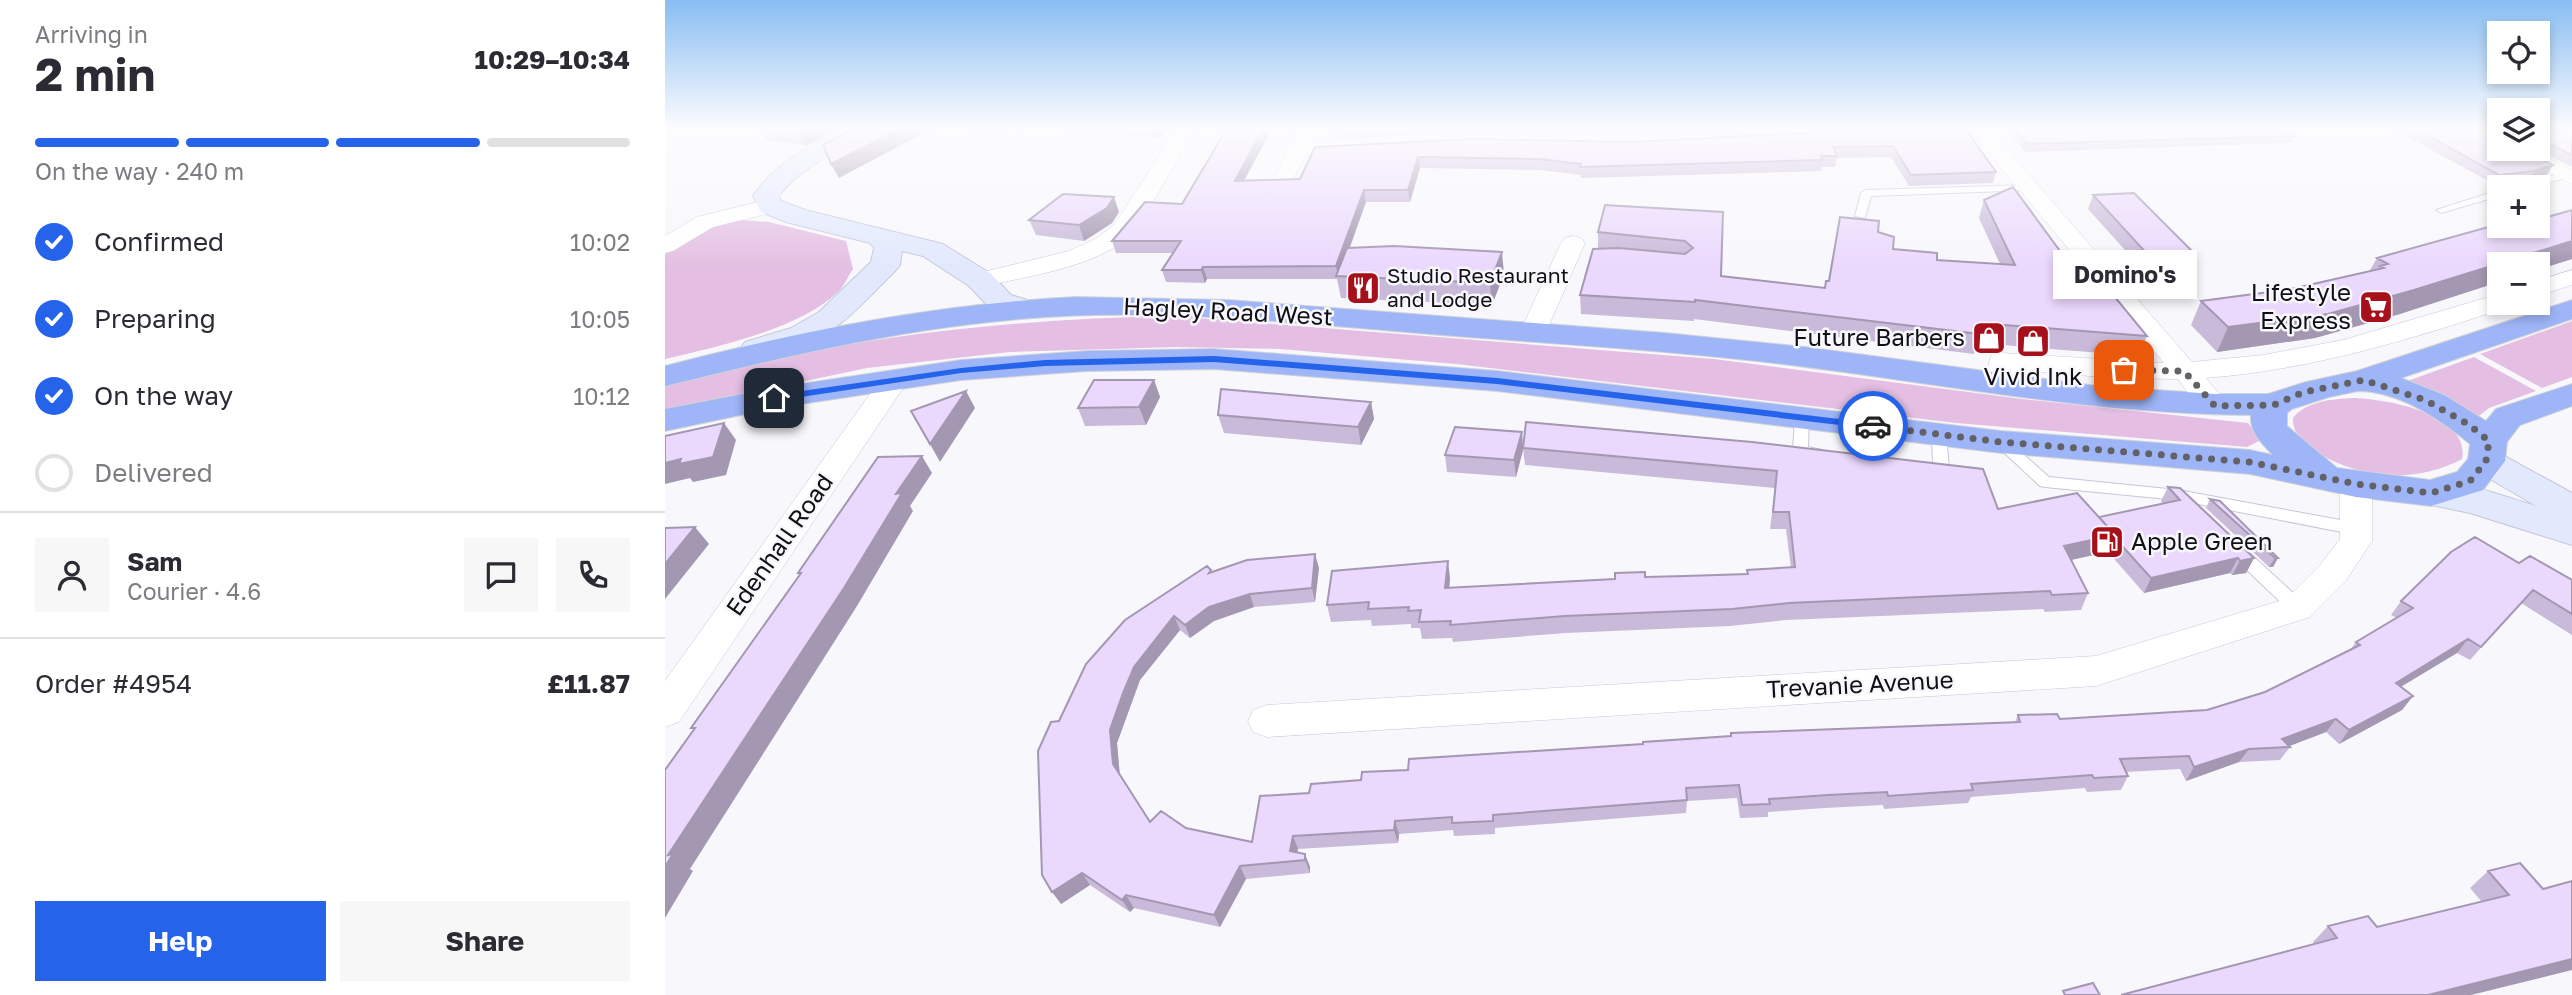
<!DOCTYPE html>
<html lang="en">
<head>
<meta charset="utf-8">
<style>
	body { margin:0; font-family:"Golos Text",sans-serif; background:#f7f7f7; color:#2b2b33; height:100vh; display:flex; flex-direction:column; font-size:26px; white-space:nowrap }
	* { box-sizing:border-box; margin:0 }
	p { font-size:23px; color:#7c7c81 }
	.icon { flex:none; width:38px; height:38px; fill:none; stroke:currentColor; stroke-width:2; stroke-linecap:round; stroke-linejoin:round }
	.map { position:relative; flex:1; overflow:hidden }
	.sheet { display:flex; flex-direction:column; background:#fff; width:665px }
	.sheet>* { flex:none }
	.controls { position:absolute; left:1822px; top:21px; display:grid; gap:14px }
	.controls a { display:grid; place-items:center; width:63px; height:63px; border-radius:0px; background:#fff; box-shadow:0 4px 10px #0003; font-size:35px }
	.pin { position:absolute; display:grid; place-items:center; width:60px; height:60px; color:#fff; margin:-30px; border-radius:14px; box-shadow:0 4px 10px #0006 }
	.courier { position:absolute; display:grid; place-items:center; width:70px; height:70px; margin:-35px; border:5px solid #2563eb; border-radius:50%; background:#fff; color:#222; box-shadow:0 2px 9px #0007 }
	.bubble { position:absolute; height:49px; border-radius:0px; background:#fff; box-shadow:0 4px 10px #0003; font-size:23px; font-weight:700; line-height:49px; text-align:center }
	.overview em { font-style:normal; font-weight:700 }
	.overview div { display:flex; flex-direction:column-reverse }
	.overview { display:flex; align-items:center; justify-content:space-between; height:119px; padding:0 35px }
	h1 { font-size:46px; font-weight:700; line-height:52px }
	.bar { display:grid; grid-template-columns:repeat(4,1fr); gap:10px 7px; align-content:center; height:84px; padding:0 35px }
	.bar i { height:9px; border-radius:5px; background:#e1e1e2 }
	.bar .on { background:#2563eb }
	.bar p { grid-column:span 4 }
	.line { display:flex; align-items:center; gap:18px; padding:0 35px; border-top:2px solid #e1e1e2 }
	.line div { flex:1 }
	.round { display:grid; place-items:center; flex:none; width:74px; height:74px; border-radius:0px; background:#f7f7f7 }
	ol { padding:0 35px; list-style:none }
	li { display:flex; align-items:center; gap:21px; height:77px }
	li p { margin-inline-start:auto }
	li .icon { padding:7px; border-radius:50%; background:#2563eb; color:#fff; stroke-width:4 }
	li:last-child { color:#7c7c81 }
	li i { width:38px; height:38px; border:4px solid #e1e1e2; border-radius:50% }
	.primary-button { display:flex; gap:14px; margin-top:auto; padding:14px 35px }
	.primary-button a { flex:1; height:80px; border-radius:0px; background:#2563eb; color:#fff; font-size:28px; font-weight:700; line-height:80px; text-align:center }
	.primary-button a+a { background:#f7f7f7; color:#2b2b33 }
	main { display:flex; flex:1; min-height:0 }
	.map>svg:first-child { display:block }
	.green { fill:#e4bfe3 }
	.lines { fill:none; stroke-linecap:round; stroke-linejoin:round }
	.lane-casing { stroke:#c7c6d9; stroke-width:2 }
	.street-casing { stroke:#c7c6d9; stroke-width:1 }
	.secondary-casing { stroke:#c7c6d9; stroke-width:2 }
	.highway-casing { stroke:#d4d4d5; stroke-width:2 }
	.lane { fill:#fff; fill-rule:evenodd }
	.street { fill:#fff; fill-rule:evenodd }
	.secondary { fill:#e2e9fd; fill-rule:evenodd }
	.highway { fill:#9eb5f8; fill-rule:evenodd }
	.wall { fill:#cabada }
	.shaded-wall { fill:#a497b1 }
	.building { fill:#ebd8fd; stroke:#a497b1; stroke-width:2 }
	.route { fill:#2563eb }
	.done { stroke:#616166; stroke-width:7; stroke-dasharray:0 12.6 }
	.labels { text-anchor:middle; stroke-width:5; stroke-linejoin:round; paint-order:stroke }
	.far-poi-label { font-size:21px; fill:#0f0f15; stroke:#f8f8fc; text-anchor:start }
	.poi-label { font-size:24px; fill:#0f0f15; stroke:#f8f8fc; text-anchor:end }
	.street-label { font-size:24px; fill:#0f0f15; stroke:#f8f8fc }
</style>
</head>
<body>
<main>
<section class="sheet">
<div class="overview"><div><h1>2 min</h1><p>Arriving in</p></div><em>10:29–10:34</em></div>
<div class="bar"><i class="on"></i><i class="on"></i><i class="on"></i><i></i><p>On the way · 240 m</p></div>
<ol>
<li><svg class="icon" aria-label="check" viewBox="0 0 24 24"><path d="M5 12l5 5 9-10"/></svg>Confirmed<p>10:02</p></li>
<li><svg class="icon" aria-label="check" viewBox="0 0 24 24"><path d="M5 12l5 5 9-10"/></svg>Preparing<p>10:05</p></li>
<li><svg class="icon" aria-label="check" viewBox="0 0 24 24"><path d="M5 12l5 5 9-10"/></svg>On the way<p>10:12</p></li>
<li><i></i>Delivered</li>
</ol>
<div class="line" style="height:126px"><a class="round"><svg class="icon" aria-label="person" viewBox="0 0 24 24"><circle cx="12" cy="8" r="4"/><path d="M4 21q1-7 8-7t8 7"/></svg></a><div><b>Sam</b><p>Courier · 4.6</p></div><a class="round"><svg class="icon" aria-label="chat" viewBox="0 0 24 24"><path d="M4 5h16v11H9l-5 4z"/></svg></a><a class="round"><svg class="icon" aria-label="phone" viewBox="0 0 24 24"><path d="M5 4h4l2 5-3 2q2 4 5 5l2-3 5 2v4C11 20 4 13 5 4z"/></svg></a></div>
<div class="line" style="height:91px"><div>Order #4954</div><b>£11.87</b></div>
<div class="primary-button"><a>Help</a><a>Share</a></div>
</section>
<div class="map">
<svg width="1907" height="995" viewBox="0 0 1907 995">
	<rect width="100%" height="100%" fill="#f8f8fc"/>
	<path class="green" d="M76 220 104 222 181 241 188 269C183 276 179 287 173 292 134 329 52 347 0 359V254L48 226Z
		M508 316 1049 359 1357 399 1583 423 1596 440 1582 447 1291 423 791 364 615 349 511 347 345 352 202 368 0 411V384C166 339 337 319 508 316Z
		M1907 321V377L1877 388 1815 354Z
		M1809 357 1871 391 1824 408 1810 419 1737 383Z
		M1688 398C1720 399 1806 413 1797 459 1750 484 1696 479 1651 452 1639 445 1627 432 1628 418 1641 401 1668 399 1688 398Z"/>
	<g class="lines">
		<g class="lane-casing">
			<path id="lane" d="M347 127H359L345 137H339V133Z
				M1900 172 1904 173V177L1866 187H1850Z
				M1364 185 1368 186V190L1206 196 1200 218 1190 216 1196 193 1201 190Z
				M1834 190V196L1776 213 1771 210Z
				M1137 413 1144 417 1143 447 1157 450 1160 453 1157 456 1135 455 1128 450 1130 417Z
				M1274 429 1281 434 1284 469 1276 474 1256 470 1253 467 1256 464 1268 463 1267 434Z
				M1336 437 1341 439 1384 477 1513 490 1692 523 1700 529 1692 535 1513 500 1380 487 1375 486 1331 445 1329 442 1331 439Z
				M1571 544 1577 546 1639 603 1642 608 1639 613H1627L1565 554 1563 550 1565 546Z"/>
		</g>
		<g class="street-casing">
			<path id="street" d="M513 127H532C512 159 489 205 466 233 438 267 357 277 315 287L306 285 303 280 306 275 404 251 432 238 449 225Z
				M646 127 651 132 646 143 693 141 700 143 703 147 700 151 693 153 640 156 627 181H613L610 177 631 132 634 128Z
				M1247 127H1327L1325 130 1527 362 1598 355 1678 340 1834 294V303H1846L1843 307C1745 340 1644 370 1541 378L1564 406 1560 412C1537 418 1526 396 1513 379L1450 378 1351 370 1352 384 1348 390 1338 392 1328 390C1322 381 1321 364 1327 355L1337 353 1499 363 1307 133 1255 136 1248 134 1245 130Z
				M1842 149H1867L1907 170V184L1845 153Z
				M105 199 113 201 116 206 113 211 48 227 8 251 0 253V236L32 217Z
				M908 236 916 238 920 243 881 332 877 338 868 340 859 338 855 332 896 243 900 238Z
				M1907 270V285L1872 296V281Z
				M230 371 240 373 244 379 14 722 0 727V681L220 373Z
				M1691 474 1702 477 1707 484V541L1680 582 1645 617 1431 686 602 737 588 732 583 721 588 710 602 705 1431 656 1621 599 1656 564 1675 539V484L1680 477Z"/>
		</g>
		<g class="secondary-casing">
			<path id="secondary" d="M182 127H212L208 132C176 150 137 165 114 196L116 201 140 210 278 244 326 274 346 295 369 302 373 309 369 316 358 318 324 307 304 286 258 256 237 251 235 265 230 271C192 309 175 333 122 350 107 355 95 360 80 356L75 349 80 342 126 328 154 312 206 262 209 248 205 243 121 222 96 212 88 196C111 162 146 146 182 127Z
				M1821 449 1834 453 1907 493V545L1805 513 1752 502 1747 493 1752 484C1786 475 1837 496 1871 506L1808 469 1802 461 1808 453Z"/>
		</g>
		<g class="highway-casing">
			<path id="highway" d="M411 297 563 300 1000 333 1140 347 1432 386 1550 394H1603L1641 382 1692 371 1907 300V319L1736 378 1779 395 1821 421 1831 409 1907 384V406L1855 425 1842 442 1840 461 1818 490 1766 506 1691 497 1585 474 1336 453 832 391 549 369 422 371 296 380 109 408 0 431V409L109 388 296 360 422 351 549 349 832 371 1336 431 1585 450 1608 455C1597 444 1584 431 1586 415 1423 414 1262 381 1100 362 988 349 876 343 764 334 628 323 491 307 355 319 234 329 118 357 0 386V366C135 331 271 304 411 297ZM1693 391C1734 391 1775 419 1805 444L1803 459 1792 472 1765 480 1672 468 1622 426V413L1627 409 1664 397Z"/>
		</g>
		<use href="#lane" class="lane"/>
		<use href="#street" class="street"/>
		<use href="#secondary" class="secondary"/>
		<use href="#highway" class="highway"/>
	</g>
	<path class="wall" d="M94 127H176L141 146 101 140Z
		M273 127H341L332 132Z
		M368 127H507L494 138Z
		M672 127H1129L967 135 808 132 673 139 671 130Z
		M1257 127 1331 172 1328 183 1244 186 1226 157 1172 158 1170 167H1157L1156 171 916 178V175L876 170 755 168 745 202H701L685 248 839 274 827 305 676 298 672 279H542L540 283 501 282 497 270 508 253H451L447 241 517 204 602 132 603 136 579 180 635 179 650 147 967 142Z
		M1340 127H1617L1629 136 1626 143 1360 152Z
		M1822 127 1882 175 1863 180 1829 184 1726 128Z
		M1872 127 1876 130 1907 128V167L1872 149Z
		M1428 195 1530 254 1524 268 1478 270 1423 209Z
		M1319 200 1398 255 1430 291 1482 336 1474 356 1312 343 1309 354 1029 319V321L916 314 915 295 933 249V232L1058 212 1056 276 1160 288 1164 281 1213 232 1228 249 1272 260 1335 264 1314 218Z
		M454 212 447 223 419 241 371 235 364 220Z
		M1712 258 1907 259 1872 270V264L1735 314 1650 338 1552 352 1526 325 1536 301 1626 289 1704 272Z
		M489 380 495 397 481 425 420 426 413 408Z
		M706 402 709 419 696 445 559 433 553 415Z
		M861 422 1333 509 1434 517 1498 504 1496 501 1503 487 1589 558 1581 573 1567 575 1565 573 1479 593 1443 552 1406 560 1423 593 1416 610 1380 612 1378 609 1121 620 1065 626 901 633 788 642 787 638 757 639 755 628H746V624L707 626 706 620 666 622 662 605 785 578 784 588 980 577 1082 574V570L1126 568 1121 529H1105L1110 488 860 465 858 448Z
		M857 432 858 450 851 477 782 472 780 455Z
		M1545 499 1613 558 1608 567H1604L1541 508Z
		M1854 563 1907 580V635L1856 603 1805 660 1792 653 1736 687 1748 696 1737 710 1674 744 1661 732 1624 746 1625 747 1615 760 1574 762 1521 781 1515 769 1461 772 1463 776 1456 790 1422 792 1420 788 1306 797 1303 803 1219 809 1218 805 1160 808 1103 812V817L1075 818 1072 798 1022 801 1021 813 830 828V834L789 836 788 830 734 834 733 843 633 849 632 853 640 854 645 867V873L581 879 555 927 469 908 465 912 425 885 396 904 394 721 547 572 654 568 650 602 589 607 549 621 525 638 515 630 475 680 452 743 455 776 485 822 521 828 587 842 644 793 743 770 978 744 1066 736V733L1350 722 1353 715 1395 719 1542 710 1600 692 1685 650 1691 642 1732 618 1726 615 1736 601Z
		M1823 871 1878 889 1649 944 1648 942 1663 926 1712 927 1817 902 1805 888Z"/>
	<path class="shaded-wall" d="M145 127H176L141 146 134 133Z
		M239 127H270L174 178 166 164Z
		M330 127H341L332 132Z
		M491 127H507L494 138Z
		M598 127H604L602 132 603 136 573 192 570 181Z
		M753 157 755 168 745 202 743 190Z
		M1888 165 1882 175 1863 180 1869 171Z
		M699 190 701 202 674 276H673L671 266Z
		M449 197 454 212 447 223 419 241 414 225Z
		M1907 241V259L1872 270V264H1834V282L1735 314 1650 338 1552 352 1563 327Z
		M837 252 839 274 827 305 825 283Z
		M538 267 542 279 540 283 536 270Z
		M489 380 495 397 481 425 474 407Z
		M301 391 310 408 275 462 265 444Z
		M706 402 709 419 696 445 693 427Z
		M59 423 71 440 61 475 28 482 25 478 0 484V463Z
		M857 432 858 450 851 477 849 460Z
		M257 456 267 473 245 506 248 511 192 606 25 869 28 871 0 918V867L3 855 231 494Z
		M30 527 44 544 0 599V564Z
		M1450 535 1442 552 1392 563 1399 546Z
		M650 554 654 568 650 602 647 588Z
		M1573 558 1565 573 1479 593 1486 578Z
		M1589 558 1581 573 1567 575 1575 561Z
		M1610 558H1613L1608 567H1604Z
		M783 561 785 578 783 605 780 588Z
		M585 594 589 607 549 621 525 638 520 625 544 607Z
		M509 616 515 630 475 680 452 743 455 778 448 764 445 730 469 667Z
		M1803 639 1792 653 1720 696 1731 683Z
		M1748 696 1737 710 1674 744 1684 730Z
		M1671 719 1661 732 1622 747 1617 739Z
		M1584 749 1574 762 1521 781 1529 767Z
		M730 821 734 834 733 843 729 830Z
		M628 836 633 849 631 861 625 851Z
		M640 854 645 867V873L640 860Z
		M575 866 581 879 555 927 549 915Z
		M417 873 425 885 396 904 387 892Z
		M461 895 469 908 465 912 457 900Z
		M1907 959V970L1806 995H1763Z"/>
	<path class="building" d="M97 127H145L134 133Z
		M191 127H239L166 164 158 145Z
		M563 127H599L570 181 635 179 650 147 807 139 967 142 1257 127H1299L1331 172 1246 175 1228 146 1168 147 1172 156H1156L1158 160 915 167 916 164 875 159 753 157 743 190H699L671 266 538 267 536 270H497L516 241H447L480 202 517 204Z
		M672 127H727L671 130Z
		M1348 127H1617L1629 136 1362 144Z
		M1747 127H1822L1834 134V149H1854L1888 165 1869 171 1834 175Z
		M1872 127H1876V130L1907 128V155L1872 138Z
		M1348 187 1398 255H1410L1430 291H1445L1482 336 1314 323 1315 334 1030 300V302L915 295 928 249 954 248 1020 254 1028 248 1020 241 933 232 940 205 1058 212 1056 276 1160 288 1161 281H1164L1175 217 1214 221 1213 232 1229 237 1228 249 1272 253V260L1350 265 1319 200Z
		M1469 193 1530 254 1484 256 1428 195Z
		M398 194 449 197 442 208 414 225 364 220Z
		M1907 210V241L1749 290 1663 314 1563 327 1536 301 1626 289 1719 268 1715 266 1723 264 1712 258 1834 224V226H1839L1844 228 1852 226H1872V220Z
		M729 246 837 252 825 283 671 276 682 248Z
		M429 380H489L474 407 413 408Z
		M556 389 706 402 693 427 553 415Z
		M301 391 265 444 246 411Z
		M861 422 1087 442 1318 469 1333 509 1412 493 1450 535 1399 546 1423 593 1387 595 1385 591 1124 603 1067 609 900 616 785 625 786 621 754 622 756 610 743 611 744 607 703 609 704 602 662 605 667 571 783 561 780 588 950 579V573L980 572V577L1020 576 1083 574 1082 570 1130 567 1124 512H1108L1112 471 858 448Z
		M59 423 48 457 14 464 16 459 0 463V436Z
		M790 427 857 432 849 460 780 455Z
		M257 456 231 494 237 493 179 588 3 855 8 854 0 867V770L30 728H26L136 573H133L213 457Z
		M1503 487 1515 488 1589 558 1575 561 1573 558 1486 578 1449 537 1450 535 1434 517 1515 500Z
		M1545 499 1555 501 1613 558H1610Z
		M30 527 0 564V528Z
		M1810 537 1854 563 1865 556 1907 580V614L1868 590 1816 647 1803 639 1731 683 1748 696 1684 730 1671 719 1617 739 1625 747 1584 749 1529 767 1524 756 1455 759 1463 776 1429 778 1427 775 1306 784 1308 790 1223 796 1222 792 1163 795 1104 799 1105 804 1077 805 1074 785 1021 788 1022 800 828 815V821L787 823V817L730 821 729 830 628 836 625 851 640 854V860L575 866 549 915 461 895 457 900 417 873 387 892 377 875 373 751 386 722 394 721 421 664 460 620 542 566 546 570 544 573 582 560 650 554 647 588 585 594 544 607 520 625 509 616 469 667 458 693 445 730 448 764 485 822 496 811 521 828 587 842 595 796 644 793 646 784 696 780 697 772 743 770 744 759 978 744V742L1066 736V733L1355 722 1353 715 1392 714 1395 719 1542 710 1600 692 1695 645 1691 642 1748 608 1736 601 1786 552Z
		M1855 863 1878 889 1907 881V959L1763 995H1456L1672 938 1663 926 1703 916 1712 927 1844 895 1823 871Z
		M1428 983 1435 995H1400L1398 991Z"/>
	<linearGradient id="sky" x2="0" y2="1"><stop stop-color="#88bdf1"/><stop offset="0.48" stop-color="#fcfcfe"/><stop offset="1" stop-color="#fcfcfe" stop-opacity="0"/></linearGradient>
	<rect width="1907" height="267" fill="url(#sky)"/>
	<path class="route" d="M549 356 832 378 1208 423 1213 426 1208 429 832 384 549 362 380 366 296 373 109 401 104 398 109 395 296 368 380 360Z"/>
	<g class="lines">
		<path class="done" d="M1208 426 1336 442 1585 462 1691 484 1766 493 1805 481 1821 461 1824 441 1803 424 1760 400 1699 380 1639 392 1609 405 1550 406 1519 371 1459 370"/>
	</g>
	<defs>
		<g id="restaurant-square" transform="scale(1.75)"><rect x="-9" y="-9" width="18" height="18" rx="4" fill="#a6101a" stroke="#f8f8fc"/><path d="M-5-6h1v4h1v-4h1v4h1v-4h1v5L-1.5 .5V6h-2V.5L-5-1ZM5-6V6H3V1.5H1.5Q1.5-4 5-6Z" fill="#fff"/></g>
		<g id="supermarket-square" transform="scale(1.75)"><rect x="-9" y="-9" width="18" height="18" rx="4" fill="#a6101a" stroke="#f8f8fc"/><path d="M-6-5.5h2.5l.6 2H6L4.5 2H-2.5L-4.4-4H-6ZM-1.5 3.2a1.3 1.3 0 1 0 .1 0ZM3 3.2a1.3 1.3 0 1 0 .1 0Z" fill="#fff"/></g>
		<g id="shop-square" transform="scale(1.75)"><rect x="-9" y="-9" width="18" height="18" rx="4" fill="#a6101a" stroke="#f8f8fc"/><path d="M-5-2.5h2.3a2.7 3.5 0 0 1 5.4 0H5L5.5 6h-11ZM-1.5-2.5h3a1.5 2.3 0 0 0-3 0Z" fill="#fff"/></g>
		<g id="fuel-square" transform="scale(1.75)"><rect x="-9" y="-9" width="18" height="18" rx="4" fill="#a6101a" stroke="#f8f8fc"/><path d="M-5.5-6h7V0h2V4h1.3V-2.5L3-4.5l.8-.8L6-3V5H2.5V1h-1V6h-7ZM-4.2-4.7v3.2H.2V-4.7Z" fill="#fff"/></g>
	</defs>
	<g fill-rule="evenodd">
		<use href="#restaurant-square" x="698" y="288"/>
		<use href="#supermarket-square" x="1711" y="307"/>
		<use href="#shop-square" x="1324" y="338"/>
		<use href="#shop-square" x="1368" y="341"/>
		<use href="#fuel-square" x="1442" y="542"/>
	</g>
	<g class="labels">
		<g class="far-poi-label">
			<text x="722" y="283">Studio Restaurant<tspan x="722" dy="24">and Lodge</tspan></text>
		</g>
		<g class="poi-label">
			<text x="1686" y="301">Lifestyle<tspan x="1686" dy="28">Express</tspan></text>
			<text x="1300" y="346">Future Barbers</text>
			<text x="1368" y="385" text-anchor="middle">Vivid Ink</text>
			<text x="1466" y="550" text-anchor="start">Apple Green</text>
		</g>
		<g class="street-label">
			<text transform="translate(563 312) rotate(3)" y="8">Hagley Road West</text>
			<text transform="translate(115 545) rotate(-55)" y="8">Edenhall Road</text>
			<text transform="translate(1195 685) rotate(-3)" y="8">Trevanie Avenue</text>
		</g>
	</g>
</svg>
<div class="controls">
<a><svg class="icon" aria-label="locate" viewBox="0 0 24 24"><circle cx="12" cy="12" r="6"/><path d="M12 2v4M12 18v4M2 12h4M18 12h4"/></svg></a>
<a><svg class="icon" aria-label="layers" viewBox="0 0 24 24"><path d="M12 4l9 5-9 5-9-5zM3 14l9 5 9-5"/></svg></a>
<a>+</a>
<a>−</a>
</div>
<div class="pin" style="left:1459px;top:370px;background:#ea580c"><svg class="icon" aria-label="bag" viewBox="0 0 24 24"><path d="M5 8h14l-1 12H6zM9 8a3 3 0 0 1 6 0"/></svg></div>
<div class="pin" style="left:109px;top:398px;background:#1f2937"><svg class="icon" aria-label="home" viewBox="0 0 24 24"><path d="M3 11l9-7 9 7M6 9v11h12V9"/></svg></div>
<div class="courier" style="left:1208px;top:426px"><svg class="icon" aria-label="car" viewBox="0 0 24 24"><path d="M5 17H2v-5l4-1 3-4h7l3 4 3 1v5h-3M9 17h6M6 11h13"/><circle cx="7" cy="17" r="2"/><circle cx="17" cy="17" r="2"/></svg></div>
<div class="bubble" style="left:1388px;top:250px;width:144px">Domino's</div>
</div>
</main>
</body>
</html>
